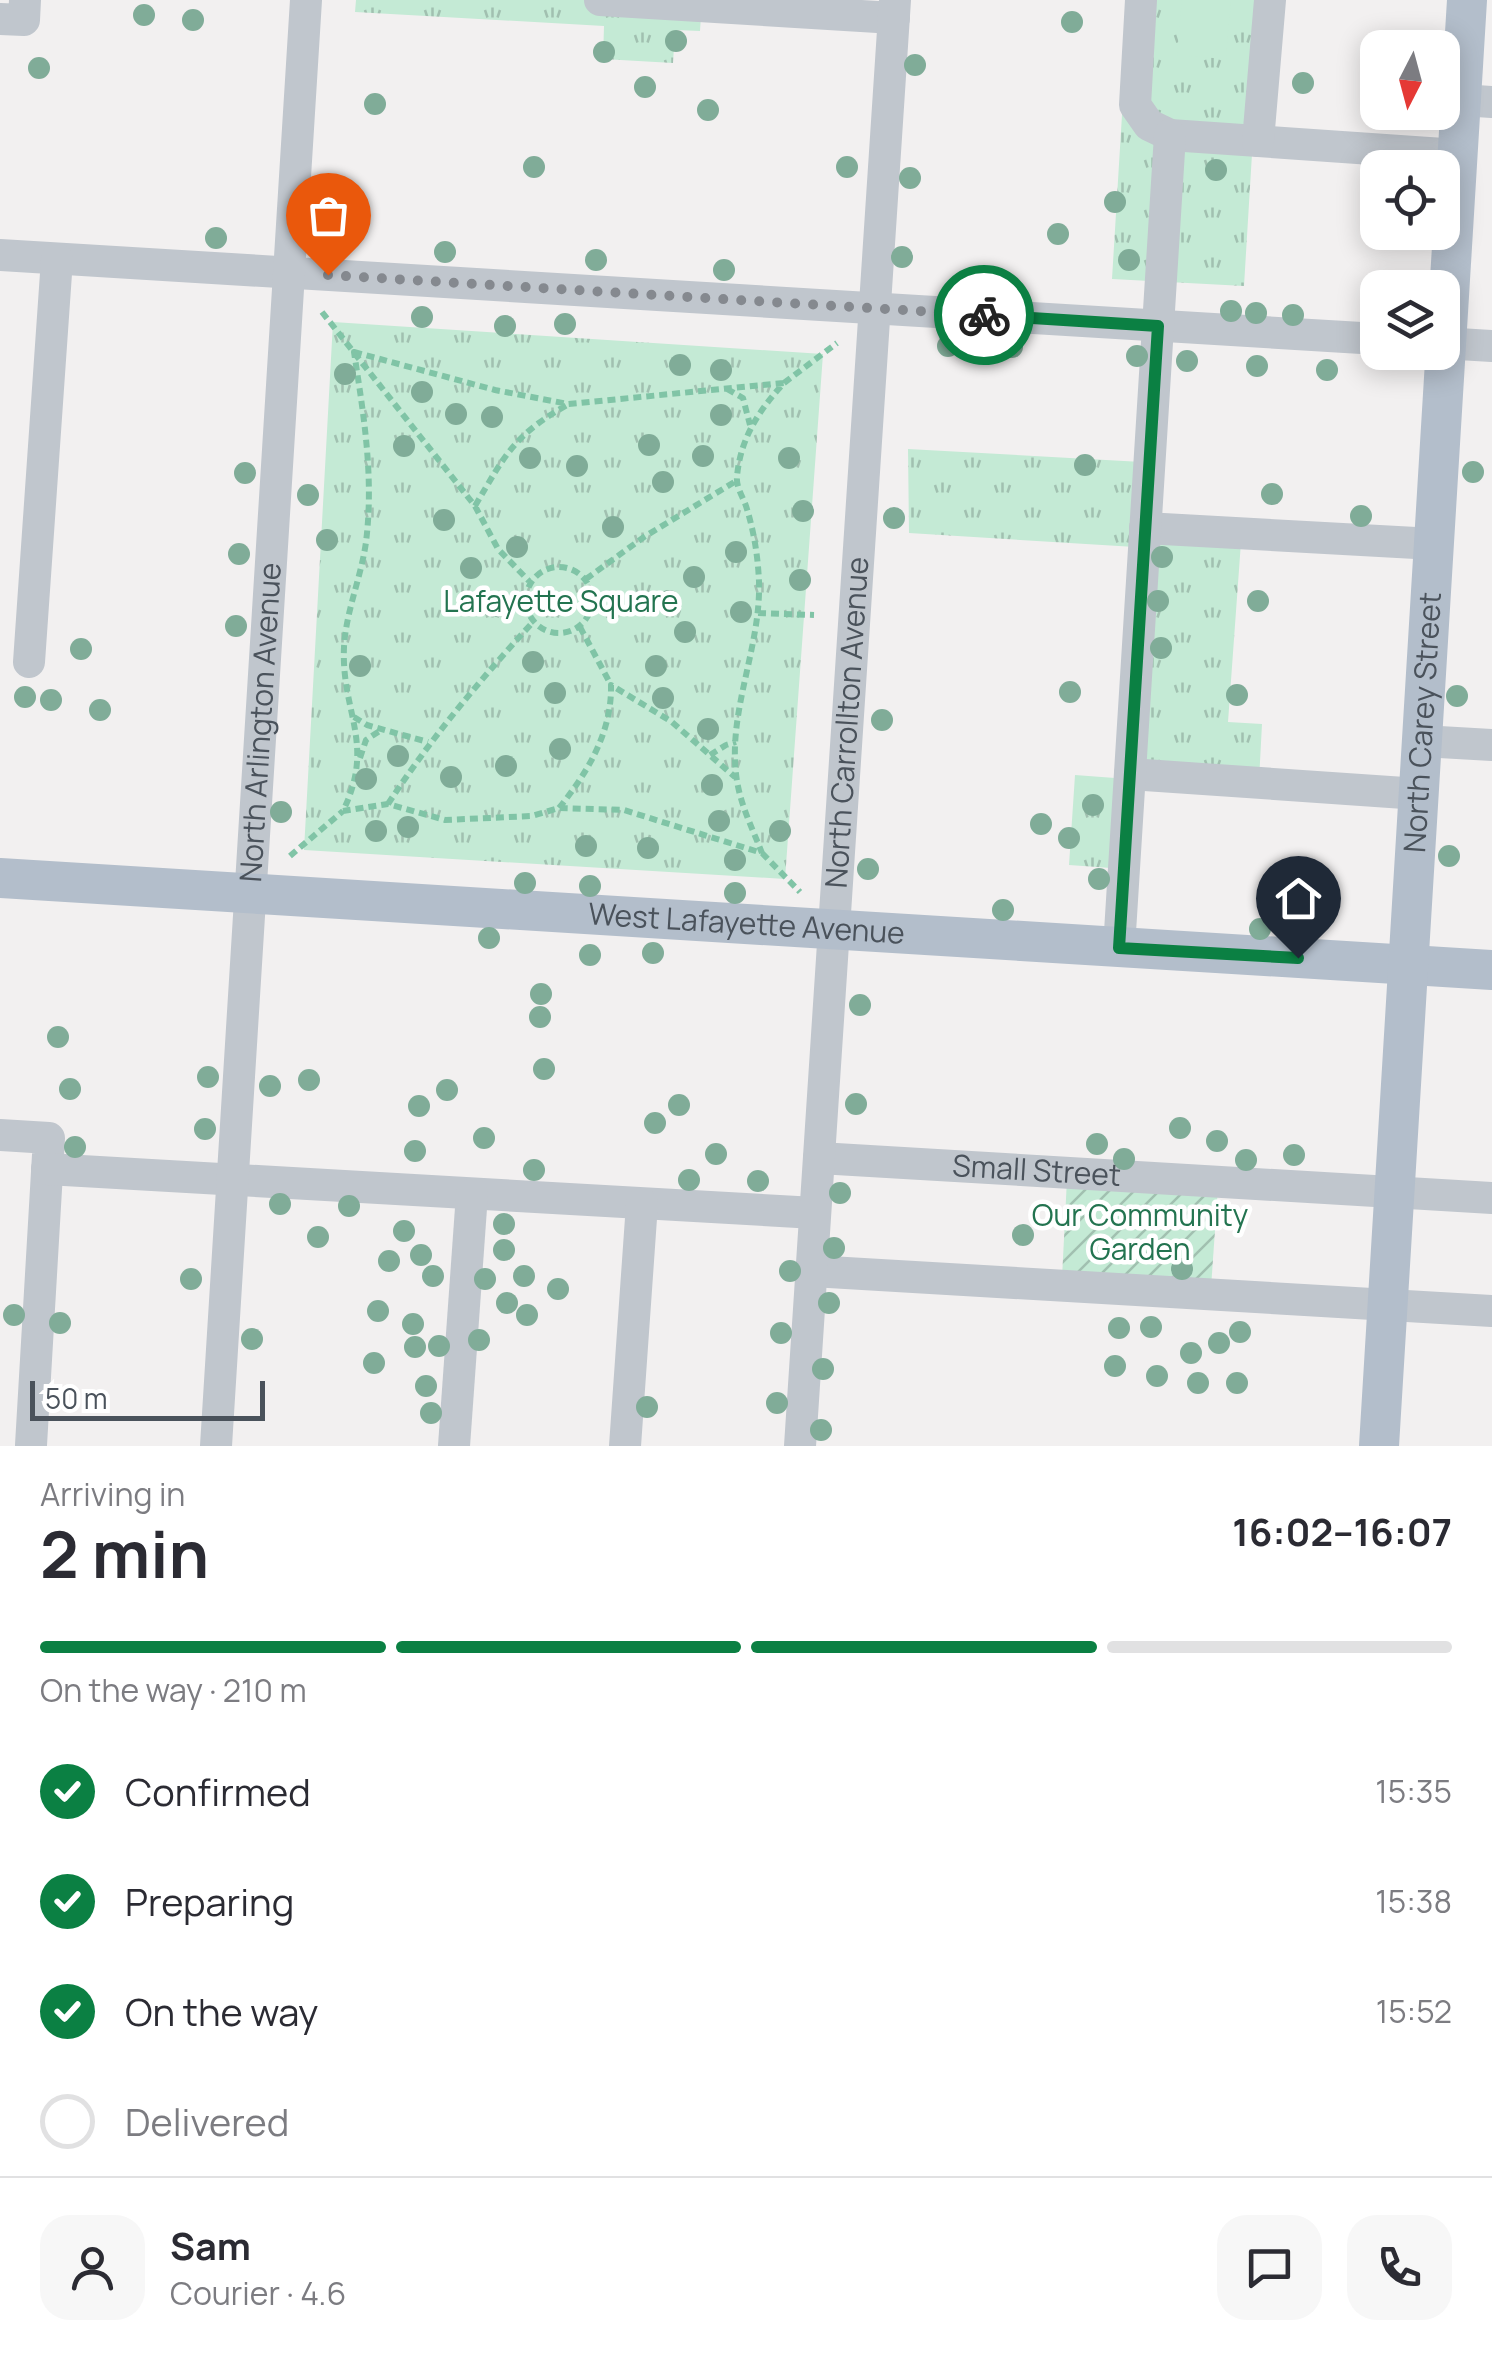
<!DOCTYPE html>
<html lang="en">
<head>
<meta charset="utf-8">
<style>
	body { margin:0; font-family:Manrope,sans-serif; background:#f7f7f7; color:#2b2b33; height:100vh; display:flex; flex-direction:column; font-size:38px; white-space:nowrap }
	* { box-sizing:border-box; margin:0 }
	p { font-size:32px; color:#7c7c81 }
	.icon { flex:none; width:55px; height:55px; fill:none; stroke:currentColor; stroke-width:2; stroke-linecap:round; stroke-linejoin:round }
	.map { position:relative; height:1446px; overflow:hidden }
	.side { display:flex; flex-direction:column; background:#fff; flex:1 }
	.side>* { flex:none }
	.needle { width:65px; rotate:186deg }
	.tools { position:absolute; left:1360px; top:30px; display:grid; gap:20px }
	.tools a { display:grid; place-items:center; width:100px; height:100px; border-radius:20px; background:#fff; box-shadow:0 5px 25px #0003; font-size:50px }
	.scale { position:absolute; left:30px; bottom:25px; width:235px; box-sizing:border-box; padding-left:10px; border:5px solid #4a525b; border-top:0; font-size:28px; line-height:35px; white-space:nowrap; color:#4a525b; -webkit-text-stroke:8px #fff; paint-order:stroke }
	.pin { position:absolute; display:grid; place-items:center; width:85px; height:85px; color:#fff; margin:-102px -42px; border-radius:50% 50% 50% 0; rotate:-45deg; box-shadow:0 0 10px #0007 }
	.pin .icon { rotate:45deg }
	.courier { position:absolute; display:grid; place-items:center; width:100px; height:100px; margin:-50px; border:8px solid #0b8043; border-radius:50%; background:#fff; color:#222; box-shadow:0 2px 12px #0007 }
	.overview em { font-style:normal; font-weight:700 }
	.overview div { display:flex; flex-direction:column-reverse }
	.overview { display:flex; align-items:center; justify-content:space-between; height:170px; padding:0 40px }
	h1 { font-size:65px; font-weight:700; line-height:75px }
	.bar { display:grid; grid-template-columns:repeat(4,1fr); gap:15px 10px; align-content:center; height:120px; padding:0 40px }
	.bar i { height:12px; border-radius:8px; background:#e1e1e2 }
	.bar .current { background:#0b8043 }
	.bar p { grid-column:span 4 }
	.line { display:flex; align-items:center; gap:25px; padding:0 40px; border-top:2px solid #e1e1e2 }
	.line div { flex:1 }
	.round { display:grid; place-items:center; flex:none; width:105px; height:105px; border-radius:30px; background:#f7f7f7 }
	ol { padding:0 40px; list-style:none }
	li { display:flex; align-items:center; gap:30px; height:110px }
	li p { margin-inline-start:auto }
	li .icon { padding:10px; border-radius:50%; background:#0b8043; color:#fff; stroke-width:4 }
	li:last-child { color:#7c7c81 }
	li i { width:55px; height:55px; border:5px solid #e1e1e2; border-radius:50% }
	.map>svg:first-child { display:block }
	.grass { fill:url(#grass-tufts) }
	.garden { fill:url(#garden-furrows) }
	.pitch { fill:#c4ead5 }
	.lines { fill:none; stroke-linecap:round; stroke-linejoin:round }
	.path { stroke:#80c4a6; stroke-width:6; stroke-dasharray:8 5; stroke-linecap:butt }
	.minor { stroke:#c0c6cd; stroke-width:32 }
	.major { stroke:#b3becb; stroke-width:40 }
	.tree { fill:#80ac98 }
	.done { stroke:#85898f; stroke-width:10; stroke-dasharray:0 18 }
	.route { stroke:#0b8043; stroke-width:12 }
	.labels { text-anchor:middle; stroke-width:9; stroke-linejoin:round; paint-order:stroke }
	.park-label { font-size:30px; fill:#237450; stroke:#fff }
	.street-label { font-size:30px; fill:#4a525b; stroke:#fff }
</style>
</head>
<body>
<div class="map">
<svg width="1492" height="1446" viewBox="0 0 1492 1446">
	<defs>
		<pattern id="grass-tufts" width="24" height="20" patternUnits="userSpaceOnUse" patternTransform="scale(2.5)"><rect width="24" height="20" fill="#c4ead5"/><path d="M3 7l-1-3M5 7V3M7 7l1-3M15 17l-1-3M17 17v-4M19 17l1-3" fill="none" stroke="#a1c0b0"/></pattern>
		<pattern id="garden-furrows" width="10" height="10" patternUnits="userSpaceOnUse" patternTransform="scale(2.5)"><rect width="10" height="10" fill="#c4ead5"/><path d="M-1 1l2-2M0 10L10 0M9 11l2-2" fill="none" stroke="#a1c0b0"/></pattern>
	</defs>
	<rect width="100%" height="100%" fill="#f2f0f0"/>
	<path class="grass" d="M356 0H702L700 31 675 30 673 63 603 59 604 26 355 12Z
		M1129 0H1279L1252 154 1244 286 1112 279Z
		M333 322 823 354 785 879 304 850Z
		M908 449 1142 462 1137 520 1241 542 1228 722 1262 724 1259 781 1143 788 1111 868 1069 865 1075 775 1115 778 1135 547 909 533Z"/>
	<path class="garden" d="M1067 1179 1218 1187 1211 1288 1062 1278Z"/>
	<path class="pitch" d="M1182 0H1231L1226 59 1177 55Z"/>
	<g class="lines">
		<path class="path" d="M322 312 475 506C505 455 514 435 567 405
			M354 352 495 390 568 404 784 383C759 410 740 439 737 477 736 487 743 497 746 506 754 531 758 557 759 582 761 649 726 714 737 781 741 806 753 830 762 853L624 810 559 808 532 816 445 820 388 804 343 811C376 743 341 713 344 647 346 611 361 578 366 542 374 477 364 417 354 352Z
			M784 383 837 343
			M727 389 743 398 750 425
			M475 506 498 549 529 581
			M526 600a33 33 0 1 1 66 0a33 33 0 1 1-66 0Z
			M586 579 644 537 736 481
			M758 613 814 615
			M580 627 611 685
			M354 717 367 725 428 742
			M710 755 726 745 736 742
			M360 758 366 740 381 730
			M388 804C431 738 480 680 533 622
			M559 808C588 772 612 732 611 685L672 722 735 777
			M762 853 800 892
			M290 856 343 811"/>
		<g class="minor">
			<path d="M600 0 894 18"/>
			<path d="M1141 0 1135 105 1149 125 1170 135 1458 155"/>
			<path d="M0 19 24 20 25 0"/>
			<path d="M1461 100 1492 102"/>
			<path d="M1258 141 1270 0"/>
			<path d="M0 255 1378 339"/>
			<path d="M1442 343 1492 346"/>
			<path d="M1145 528 1434 544"/>
			<path d="M29 662 57 259"/>
			<path d="M1422 741 1492 745"/>
			<path d="M1130 774 1419 794"/>
			<path d="M1119 948 1170 135"/>
			<path d="M0 1135 49 1138 31 1445"/>
			<path id="s1" d="M819 1158 1492 1198"/>
			<path d="M47 1169 815 1213"/>
			<path d="M812 1271 1492 1311"/>
			<path id="s2" d="M216 1446 306 0"/>
			<path d="M454 1446 472 1194"/>
			<path d="M625 1446 642 1204"/>
			<path id="s3" d="M800 1446 895 0"/>
		</g>
		<g class="major">
			<path id="s4" d="M0 878 1492 970"/>
			<path id="s5" d="M1379 1446 1467 0"/>
		</g>
	</g>
	<g class="tree">
		<circle cx="144" cy="15" r="11"/>
		<circle cx="193" cy="20" r="11"/>
		<circle cx="1072" cy="22" r="11"/>
		<circle cx="676" cy="41" r="11"/>
		<circle cx="604" cy="52" r="11"/>
		<circle cx="915" cy="65" r="11"/>
		<circle cx="39" cy="68" r="11"/>
		<circle cx="1303" cy="83" r="11"/>
		<circle cx="645" cy="87" r="11"/>
		<circle cx="375" cy="104" r="11"/>
		<circle cx="708" cy="110" r="11"/>
		<circle cx="534" cy="167" r="11"/>
		<circle cx="847" cy="167" r="11"/>
		<circle cx="1216" cy="170" r="11"/>
		<circle cx="910" cy="178" r="11"/>
		<circle cx="1115" cy="202" r="11"/>
		<circle cx="326" cy="204" r="11"/>
		<circle cx="1058" cy="234" r="11"/>
		<circle cx="216" cy="238" r="11"/>
		<circle cx="445" cy="252" r="11"/>
		<circle cx="902" cy="257" r="11"/>
		<circle cx="596" cy="260" r="11"/>
		<circle cx="1129" cy="260" r="11"/>
		<circle cx="724" cy="270" r="11"/>
		<circle cx="1231" cy="311" r="11"/>
		<circle cx="1256" cy="313" r="11"/>
		<circle cx="1293" cy="315" r="11"/>
		<circle cx="422" cy="317" r="11"/>
		<circle cx="565" cy="324" r="11"/>
		<circle cx="505" cy="326" r="11"/>
		<circle cx="948" cy="346" r="11"/>
		<circle cx="1012" cy="347" r="11"/>
		<circle cx="1137" cy="356" r="11"/>
		<circle cx="1187" cy="361" r="11"/>
		<circle cx="680" cy="365" r="11"/>
		<circle cx="1257" cy="366" r="11"/>
		<circle cx="721" cy="370" r="11"/>
		<circle cx="1327" cy="370" r="11"/>
		<circle cx="345" cy="374" r="11"/>
		<circle cx="422" cy="392" r="11"/>
		<circle cx="456" cy="414" r="11"/>
		<circle cx="721" cy="415" r="11"/>
		<circle cx="492" cy="417" r="11"/>
		<circle cx="649" cy="445" r="11"/>
		<circle cx="404" cy="446" r="11"/>
		<circle cx="703" cy="456" r="11"/>
		<circle cx="530" cy="458" r="11"/>
		<circle cx="789" cy="458" r="11"/>
		<circle cx="1085" cy="465" r="11"/>
		<circle cx="577" cy="466" r="11"/>
		<circle cx="1473" cy="472" r="11"/>
		<circle cx="245" cy="473" r="11"/>
		<circle cx="663" cy="482" r="11"/>
		<circle cx="1272" cy="494" r="11"/>
		<circle cx="308" cy="495" r="11"/>
		<circle cx="803" cy="511" r="11"/>
		<circle cx="1361" cy="516" r="11"/>
		<circle cx="894" cy="518" r="11"/>
		<circle cx="444" cy="520" r="11"/>
		<circle cx="613" cy="527" r="11"/>
		<circle cx="327" cy="540" r="11"/>
		<circle cx="517" cy="547" r="11"/>
		<circle cx="736" cy="552" r="11"/>
		<circle cx="239" cy="554" r="11"/>
		<circle cx="1162" cy="557" r="11"/>
		<circle cx="471" cy="568" r="11"/>
		<circle cx="694" cy="577" r="11"/>
		<circle cx="800" cy="580" r="11"/>
		<circle cx="669" cy="601" r="11"/>
		<circle cx="1158" cy="601" r="11"/>
		<circle cx="1258" cy="601" r="11"/>
		<circle cx="498" cy="606" r="11"/>
		<circle cx="741" cy="612" r="11"/>
		<circle cx="236" cy="626" r="11"/>
		<circle cx="685" cy="632" r="11"/>
		<circle cx="1161" cy="648" r="11"/>
		<circle cx="81" cy="649" r="11"/>
		<circle cx="533" cy="662" r="11"/>
		<circle cx="360" cy="666" r="11"/>
		<circle cx="656" cy="666" r="11"/>
		<circle cx="1070" cy="692" r="11"/>
		<circle cx="555" cy="693" r="11"/>
		<circle cx="1237" cy="695" r="11"/>
		<circle cx="1457" cy="696" r="11"/>
		<circle cx="25" cy="697" r="11"/>
		<circle cx="663" cy="698" r="11"/>
		<circle cx="51" cy="700" r="11"/>
		<circle cx="100" cy="710" r="11"/>
		<circle cx="882" cy="720" r="11"/>
		<circle cx="708" cy="729" r="11"/>
		<circle cx="560" cy="749" r="11"/>
		<circle cx="398" cy="756" r="11"/>
		<circle cx="506" cy="766" r="11"/>
		<circle cx="451" cy="777" r="11"/>
		<circle cx="366" cy="779" r="11"/>
		<circle cx="712" cy="785" r="11"/>
		<circle cx="1093" cy="805" r="11"/>
		<circle cx="281" cy="812" r="11"/>
		<circle cx="719" cy="821" r="11"/>
		<circle cx="1041" cy="824" r="11"/>
		<circle cx="408" cy="827" r="11"/>
		<circle cx="376" cy="831" r="11"/>
		<circle cx="780" cy="831" r="11"/>
		<circle cx="1069" cy="838" r="11"/>
		<circle cx="586" cy="846" r="11"/>
		<circle cx="648" cy="848" r="11"/>
		<circle cx="1449" cy="856" r="11"/>
		<circle cx="735" cy="860" r="11"/>
		<circle cx="868" cy="869" r="11"/>
		<circle cx="1099" cy="879" r="11"/>
		<circle cx="525" cy="883" r="11"/>
		<circle cx="590" cy="886" r="11"/>
		<circle cx="735" cy="893" r="11"/>
		<circle cx="1003" cy="910" r="11"/>
		<circle cx="1260" cy="929" r="11"/>
		<circle cx="489" cy="938" r="11"/>
		<circle cx="653" cy="953" r="11"/>
		<circle cx="590" cy="955" r="11"/>
		<circle cx="541" cy="994" r="11"/>
		<circle cx="860" cy="1005" r="11"/>
		<circle cx="540" cy="1017" r="11"/>
		<circle cx="58" cy="1037" r="11"/>
		<circle cx="544" cy="1069" r="11"/>
		<circle cx="208" cy="1077" r="11"/>
		<circle cx="309" cy="1080" r="11"/>
		<circle cx="270" cy="1086" r="11"/>
		<circle cx="70" cy="1089" r="11"/>
		<circle cx="447" cy="1090" r="11"/>
		<circle cx="856" cy="1104" r="11"/>
		<circle cx="679" cy="1105" r="11"/>
		<circle cx="419" cy="1106" r="11"/>
		<circle cx="655" cy="1123" r="11"/>
		<circle cx="1180" cy="1128" r="11"/>
		<circle cx="205" cy="1129" r="11"/>
		<circle cx="484" cy="1138" r="11"/>
		<circle cx="1217" cy="1141" r="11"/>
		<circle cx="1097" cy="1144" r="11"/>
		<circle cx="75" cy="1147" r="11"/>
		<circle cx="415" cy="1151" r="11"/>
		<circle cx="716" cy="1154" r="11"/>
		<circle cx="1294" cy="1155" r="11"/>
		<circle cx="1124" cy="1159" r="11"/>
		<circle cx="1246" cy="1160" r="11"/>
		<circle cx="534" cy="1170" r="11"/>
		<circle cx="689" cy="1180" r="11"/>
		<circle cx="758" cy="1181" r="11"/>
		<circle cx="840" cy="1193" r="11"/>
		<circle cx="280" cy="1204" r="11"/>
		<circle cx="349" cy="1206" r="11"/>
		<circle cx="504" cy="1224" r="11"/>
		<circle cx="404" cy="1231" r="11"/>
		<circle cx="1023" cy="1235" r="11"/>
		<circle cx="318" cy="1237" r="11"/>
		<circle cx="834" cy="1248" r="11"/>
		<circle cx="504" cy="1250" r="11"/>
		<circle cx="421" cy="1255" r="11"/>
		<circle cx="389" cy="1261" r="11"/>
		<circle cx="1182" cy="1269" r="11"/>
		<circle cx="790" cy="1271" r="11"/>
		<circle cx="433" cy="1276" r="11"/>
		<circle cx="524" cy="1276" r="11"/>
		<circle cx="191" cy="1279" r="11"/>
		<circle cx="485" cy="1279" r="11"/>
		<circle cx="558" cy="1289" r="11"/>
		<circle cx="507" cy="1303" r="11"/>
		<circle cx="829" cy="1303" r="11"/>
		<circle cx="378" cy="1311" r="11"/>
		<circle cx="14" cy="1315" r="11"/>
		<circle cx="527" cy="1315" r="11"/>
		<circle cx="60" cy="1323" r="11"/>
		<circle cx="413" cy="1324" r="11"/>
		<circle cx="1151" cy="1327" r="11"/>
		<circle cx="1119" cy="1328" r="11"/>
		<circle cx="1240" cy="1332" r="11"/>
		<circle cx="781" cy="1333" r="11"/>
		<circle cx="252" cy="1339" r="11"/>
		<circle cx="479" cy="1340" r="11"/>
		<circle cx="1219" cy="1343" r="11"/>
		<circle cx="439" cy="1346" r="11"/>
		<circle cx="415" cy="1347" r="11"/>
		<circle cx="1191" cy="1353" r="11"/>
		<circle cx="374" cy="1363" r="11"/>
		<circle cx="1115" cy="1366" r="11"/>
		<circle cx="823" cy="1369" r="11"/>
		<circle cx="1157" cy="1376" r="11"/>
		<circle cx="1198" cy="1383" r="11"/>
		<circle cx="1237" cy="1383" r="11"/>
		<circle cx="426" cy="1386" r="11"/>
		<circle cx="777" cy="1403" r="11"/>
		<circle cx="647" cy="1407" r="11"/>
		<circle cx="431" cy="1413" r="11"/>
		<circle cx="821" cy="1430" r="11"/>
	</g>
	<g class="lines">
		<path class="done" d="M328 275 984 315"/>
		<path class="route" d="M984 315 1158 326 1119 948 1298 958"/>
	</g>
	<g class="labels">
		<g class="park-label">
			<text x="561" y="612">Lafayette Square</text>
			<text x="1140" y="1226">Our Community<tspan x="1140" dy="34">Garden</tspan></text>
		</g>
		<g class="street-label">
			<text dy="10" stroke="none"><textPath href="#s2" startOffset="725">North Arlington Avenue</textPath></text>
			<text dy="10" stroke="none"><textPath href="#s3" startOffset="725">North Carrollton Avenue</textPath></text>
			<text dy="10" stroke="none"><textPath href="#s5" startOffset="725">North Carey Street</textPath></text>
			<text dy="10" stroke="none"><textPath href="#s4" startOffset="748">West Lafayette Avenue</textPath></text>
			<text dy="10" stroke="none"><textPath href="#s1" startOffset="218">Small Street</textPath></text>
		</g>
	</g>
</svg>
<div class="tools">
<a><svg class="needle" viewBox="-14 -14 28 28"><path d="M0-13l5 13h-10z" fill="#e53935"/><path d="M0 13l5-13h-10z" fill="#7c7c81"/></svg></a>
<a><svg class="icon" aria-label="locate" viewBox="0 0 24 24"><circle cx="12" cy="12" r="6"/><path d="M12 2v4M12 18v4M2 12h4M18 12h4"/></svg></a>
<a><svg class="icon" aria-label="layers" viewBox="0 0 24 24"><path d="M12 4l9 5-9 5-9-5zM3 14l9 5 9-5"/></svg></a>
</div>
<div class="scale">50 m</div>
<div class="pin" style="left:328px;top:275px;background:#ea580c"><svg class="icon" aria-label="bag" viewBox="0 0 24 24"><path d="M5 8h14l-1 12H6zM9 8a3 3 0 0 1 6 0"/></svg></div>
<div class="pin" style="left:1298px;top:958px;background:#1f2937"><svg class="icon" aria-label="home" viewBox="0 0 24 24"><path d="M3 11l9-7 9 7M6 9v11h12V9"/></svg></div>
<div class="courier" style="left:984px;top:315px"><svg class="icon" aria-label="bike" viewBox="0 0 24 24"><circle cx="6" cy="16" r="4"/><circle cx="18" cy="16" r="4"/><path d="M6 16l4-8h5l3 8M10 8l3 8H6M13 5h3"/></svg></div>
</div>
<section class="side">
<div class="overview"><div><h1>2 min</h1><p>Arriving in</p></div><em>16:02–16:07</em></div>
<div class="bar"><i class="current"></i><i class="current"></i><i class="current"></i><i></i><p>On the way · 210 m</p></div>
<ol>
<li><svg class="icon" aria-label="check" viewBox="0 0 24 24"><path d="M5 12l5 5 9-10"/></svg>Confirmed<p>15:35</p></li>
<li><svg class="icon" aria-label="check" viewBox="0 0 24 24"><path d="M5 12l5 5 9-10"/></svg>Preparing<p>15:38</p></li>
<li><svg class="icon" aria-label="check" viewBox="0 0 24 24"><path d="M5 12l5 5 9-10"/></svg>On the way<p>15:52</p></li>
<li><i></i>Delivered</li>
</ol>
<div class="line" style="height:180px"><a class="round"><svg class="icon" aria-label="person" viewBox="0 0 24 24"><circle cx="12" cy="8" r="4"/><path d="M4 21q1-7 8-7t8 7"/></svg></a><div><b>Sam</b><p>Courier · 4.6</p></div><a class="round"><svg class="icon" aria-label="chat" viewBox="0 0 24 24"><path d="M4 5h16v11H9l-5 4z"/></svg></a><a class="round"><svg class="icon" aria-label="phone" viewBox="0 0 24 24"><path d="M5 4h4l2 5-3 2q2 4 5 5l2-3 5 2v4C11 20 4 13 5 4z"/></svg></a></div>
</section>
</body>
</html>
